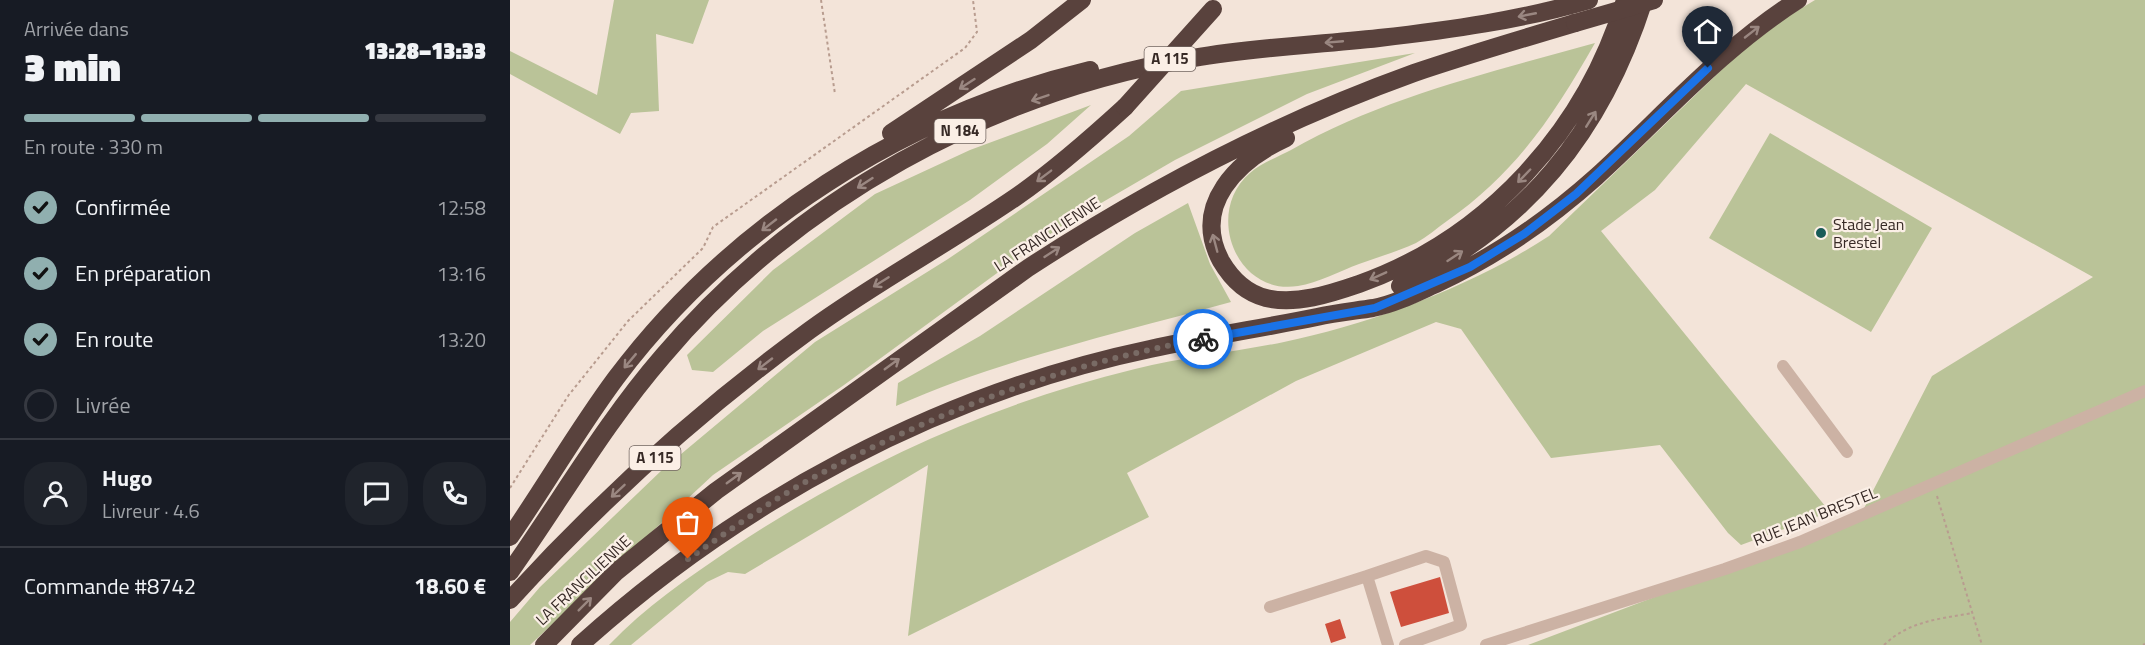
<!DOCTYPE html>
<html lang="fr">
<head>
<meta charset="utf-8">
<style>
	body { margin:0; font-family:"Titillium Web",sans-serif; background:#20242c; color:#f1f3f6; height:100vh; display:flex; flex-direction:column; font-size:22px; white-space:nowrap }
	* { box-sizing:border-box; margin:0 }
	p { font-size:20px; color:#9ea1a6 }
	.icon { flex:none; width:33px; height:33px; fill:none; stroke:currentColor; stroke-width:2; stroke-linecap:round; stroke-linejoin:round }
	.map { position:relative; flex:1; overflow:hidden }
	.panel { display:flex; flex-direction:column; background:#171b24; width:510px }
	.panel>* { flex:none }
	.pin { position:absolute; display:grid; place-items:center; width:51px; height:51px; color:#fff; margin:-62px -26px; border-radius:50% 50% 50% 0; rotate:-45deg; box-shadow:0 0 6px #0007 }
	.pin .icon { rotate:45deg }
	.courier { position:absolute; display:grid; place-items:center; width:60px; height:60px; margin:-30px; border:4px solid #1a73e8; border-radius:50%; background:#fff; color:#222; box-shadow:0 2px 8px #0007 }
	.overview em { font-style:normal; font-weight:800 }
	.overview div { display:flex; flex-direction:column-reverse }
	.overview { display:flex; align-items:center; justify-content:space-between; height:102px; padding:0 24px }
	h1 { font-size:39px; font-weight:800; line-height:45px }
	.bar { display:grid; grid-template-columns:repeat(4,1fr); gap:9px 6px; align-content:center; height:72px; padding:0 24px }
	.bar i { height:8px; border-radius:4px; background:#363941 }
	.bar .active { background:#90afaf }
	.bar p { grid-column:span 4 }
	.line { display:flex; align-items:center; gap:15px; padding:0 24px; border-top:2px solid #363941 }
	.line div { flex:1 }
	.round { display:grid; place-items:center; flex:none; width:63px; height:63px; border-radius:24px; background:#20242c }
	ol { padding:0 24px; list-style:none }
	li { display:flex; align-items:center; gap:18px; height:66px }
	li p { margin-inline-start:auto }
	li .icon { padding:6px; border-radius:50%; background:#90afaf; color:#111; stroke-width:4 }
	li:last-child { color:#9ea1a6 }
	li i { width:33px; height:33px; border:3px solid #363941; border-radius:50% }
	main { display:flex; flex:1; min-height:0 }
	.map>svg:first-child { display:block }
	.green { fill:#bac398 }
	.building { fill:#ce4f3c }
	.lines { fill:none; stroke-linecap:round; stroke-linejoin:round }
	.path { stroke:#b89c8f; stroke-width:2; stroke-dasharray:3 3; stroke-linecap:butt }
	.minor { stroke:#ccb2a4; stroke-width:12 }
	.highway { stroke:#59423d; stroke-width:18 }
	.highway-bridge { stroke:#59423d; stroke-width:18 }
	.oneway { stroke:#9a8781 }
	.done { stroke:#796b65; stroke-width:6; stroke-dasharray:0 10.8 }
	.route { stroke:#1a73e8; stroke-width:8 }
	.poi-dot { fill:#195b58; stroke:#fbefe6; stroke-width:2 }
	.labels { text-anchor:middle; stroke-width:4.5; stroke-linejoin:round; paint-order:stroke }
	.shield { fill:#fbefe6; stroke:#726560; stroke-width:1.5 }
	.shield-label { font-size:15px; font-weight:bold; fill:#372a26 }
	.poi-label { font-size:16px; fill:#372a26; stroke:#fbefe6; text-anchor:start }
	.street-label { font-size:16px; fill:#372a26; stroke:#fbefe6 }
</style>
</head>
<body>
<main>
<section class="panel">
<div class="overview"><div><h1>3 min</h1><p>Arrivée dans</p></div><em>13:28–13:33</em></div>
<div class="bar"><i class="active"></i><i class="active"></i><i class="active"></i><i></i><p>En route · 330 m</p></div>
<ol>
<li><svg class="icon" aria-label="check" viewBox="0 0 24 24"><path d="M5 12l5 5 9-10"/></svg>Confirmée<p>12:58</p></li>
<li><svg class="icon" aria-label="check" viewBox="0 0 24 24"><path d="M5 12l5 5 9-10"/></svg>En préparation<p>13:16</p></li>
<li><svg class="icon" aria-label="check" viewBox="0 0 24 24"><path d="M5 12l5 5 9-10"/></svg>En route<p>13:20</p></li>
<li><i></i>Livrée</li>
</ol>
<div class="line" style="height:108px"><a class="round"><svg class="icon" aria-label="person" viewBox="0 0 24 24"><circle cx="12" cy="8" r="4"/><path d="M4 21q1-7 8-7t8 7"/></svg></a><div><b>Hugo</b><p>Livreur · 4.6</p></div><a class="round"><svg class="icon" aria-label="chat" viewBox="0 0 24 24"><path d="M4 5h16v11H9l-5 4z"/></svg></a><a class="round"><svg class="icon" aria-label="phone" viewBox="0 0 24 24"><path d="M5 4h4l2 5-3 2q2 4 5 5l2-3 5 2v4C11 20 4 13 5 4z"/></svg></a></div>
<div class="line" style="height:78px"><div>Commande #8742</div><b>18.60 €</b></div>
</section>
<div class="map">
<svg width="1635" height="645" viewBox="0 0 1635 645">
	<rect width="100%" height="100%" fill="#f3e4d9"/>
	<path class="green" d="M104 0H199L183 44 146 34 149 111 121 113 110 134 0 74V51L87 95Z
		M1305 0H1635V645H1018L1348 520 1422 376 1583 277 1236 84 1145 190 1091 231 1320 512 1231 545 1218 533 1150 445 1041 458 951 329 926 322 786 381 617 473 639 517 398 636 418 465 235 574 218 572 197 582 121 645H99C135 607 178 578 222 548 345 466 481 404 625 369 674 357 725 352 774 342 861 324 965 285 1039 236L1227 55 1277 17Z
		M1085 43C1044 115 1006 173 937 221 927 228 917 237 906 243 889 251 868 257 849 264 830 271 808 283 788 286 726 296 694 212 740 173 751 163 768 157 781 150 874 97 982 72 1085 43Z
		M905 53 797 94 665 160 550 227 334 385 203 475 20 645H0V622L30 587 152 470 305 342 438 259 619 136 671 91Z
		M581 105 537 144 460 200 253 331 203 372 182 370 177 355 263 270 365 194 460 150Z
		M1260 133 1422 228 1361 332 1199 238Z
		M678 203 700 264 721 302C609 333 492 359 386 406L388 383 470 336 625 233Z"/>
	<path class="building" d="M930 577 939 613 891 627 880 592Z
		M830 619 836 638 821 643 815 624Z"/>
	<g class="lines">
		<path class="path" d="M311 0 325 94
			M0 488 58 396 118 321 193 248 203 227 455 48 467 32 463 0
			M1427 496 1472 645
			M1374 645C1399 621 1429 619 1462 613
			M1633 645 1635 644"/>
		<path class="minor" d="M1273 366 1337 452
			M760 607 857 576
			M878 645 857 576 916 556 934 562 951 625 895 645
			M976 645 1215 569 1290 542 1635 391"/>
		<path class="highway" d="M381 133 521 40 572 0
			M776 138C728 160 681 205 711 261 721 278 736 293 756 298 786 305 820 294 849 284 978 238 1076 130 1115 0
			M890 286C1016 226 1092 132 1134 0
			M0 537C36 485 68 429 106 378 221 225 395 114 580 70
			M0 572C51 500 95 423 153 356 286 199 480 92 683 58 745 47 807 45 869 38 940 30 1011 20 1079 0
			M0 600C90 501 192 409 300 330 366 282 439 243 506 197 545 170 580 139 615 107
			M34 645 106 572 206 491 518 268C639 189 768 122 904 73 957 55 1011 39 1065 23
			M70 645C229 501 430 393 640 349 696 337 752 328 807 317 825 313 844 311 863 308 885 304 908 292 928 283 986 256 1039 219 1086 177 1153 116 1211 49 1288 0"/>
		<path class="highway-bridge" d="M1065 23 1144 0
			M615 107 703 9"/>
	</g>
	<defs><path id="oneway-shaft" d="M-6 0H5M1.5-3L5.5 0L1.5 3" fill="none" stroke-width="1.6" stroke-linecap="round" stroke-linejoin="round" transform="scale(1.5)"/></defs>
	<g class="oneway">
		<use href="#oneway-shaft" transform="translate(1017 15) rotate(169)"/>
		<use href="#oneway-shaft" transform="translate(1242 32) rotate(-38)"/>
		<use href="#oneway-shaft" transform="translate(824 42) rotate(175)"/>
		<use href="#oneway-shaft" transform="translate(457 84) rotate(147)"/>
		<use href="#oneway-shaft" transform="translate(530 98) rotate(161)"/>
		<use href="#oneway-shaft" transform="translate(1081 119) rotate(-58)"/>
		<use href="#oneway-shaft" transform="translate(534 176) rotate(143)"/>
		<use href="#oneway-shaft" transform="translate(1014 176) rotate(134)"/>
		<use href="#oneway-shaft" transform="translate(355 183) rotate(147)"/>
		<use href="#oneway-shaft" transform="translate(259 225) rotate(142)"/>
		<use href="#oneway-shaft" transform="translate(705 243) rotate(-105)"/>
		<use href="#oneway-shaft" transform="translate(542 252) rotate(-33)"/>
		<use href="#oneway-shaft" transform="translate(945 256) rotate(-33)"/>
		<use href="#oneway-shaft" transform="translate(868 276) rotate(156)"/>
		<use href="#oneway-shaft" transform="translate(371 282) rotate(148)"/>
		<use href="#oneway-shaft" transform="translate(120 361) rotate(130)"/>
		<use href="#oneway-shaft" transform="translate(255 364) rotate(142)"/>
		<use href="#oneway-shaft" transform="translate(382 364) rotate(-36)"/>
		<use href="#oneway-shaft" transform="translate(224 478) rotate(-36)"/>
		<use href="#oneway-shaft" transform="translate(108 491) rotate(137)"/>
		<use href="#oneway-shaft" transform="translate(75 604) rotate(-45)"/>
	</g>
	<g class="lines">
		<path class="done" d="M178 559C220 530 263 499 308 475 432 409 555 364 693 339"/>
		<path class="route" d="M693 339 865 308 960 267 1014 234 1066 194 1198 68"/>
	</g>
	<circle class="poi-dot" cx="1311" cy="233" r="6"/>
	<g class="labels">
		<g class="shield">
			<rect x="634.5" y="47" width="51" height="24" rx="4.5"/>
			<rect x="424.5" y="119" width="51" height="24" rx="4.5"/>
			<rect x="119.5" y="446" width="51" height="24" rx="4.5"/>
		</g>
		<g class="shield-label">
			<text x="660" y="64">A 115</text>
			<text x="450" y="136">N 184</text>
			<text x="145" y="463">A 115</text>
		</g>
		<g class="poi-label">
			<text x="1323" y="230">Stade Jean<tspan x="1323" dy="18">Brestel</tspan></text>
		</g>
		<g class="street-label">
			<text transform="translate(537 234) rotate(-33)" y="6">LA FRANCILIENNE</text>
			<text transform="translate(1305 516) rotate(-22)" y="6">RUE JEAN BRESTEL</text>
			<text transform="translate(73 580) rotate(-43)" y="6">LA FRANCILIENNE</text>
		</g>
	</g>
</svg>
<div class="pin" style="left:178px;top:559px;background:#ea580c"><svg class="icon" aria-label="bag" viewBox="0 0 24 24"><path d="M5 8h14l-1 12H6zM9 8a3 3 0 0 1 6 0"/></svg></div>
<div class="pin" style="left:1198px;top:68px;background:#1f2937"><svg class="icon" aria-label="home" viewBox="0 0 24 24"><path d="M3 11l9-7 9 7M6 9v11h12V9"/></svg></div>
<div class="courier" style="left:693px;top:339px"><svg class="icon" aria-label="bike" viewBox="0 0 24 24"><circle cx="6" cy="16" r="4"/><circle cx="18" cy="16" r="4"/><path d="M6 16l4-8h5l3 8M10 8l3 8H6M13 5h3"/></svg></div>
</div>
</main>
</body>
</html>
